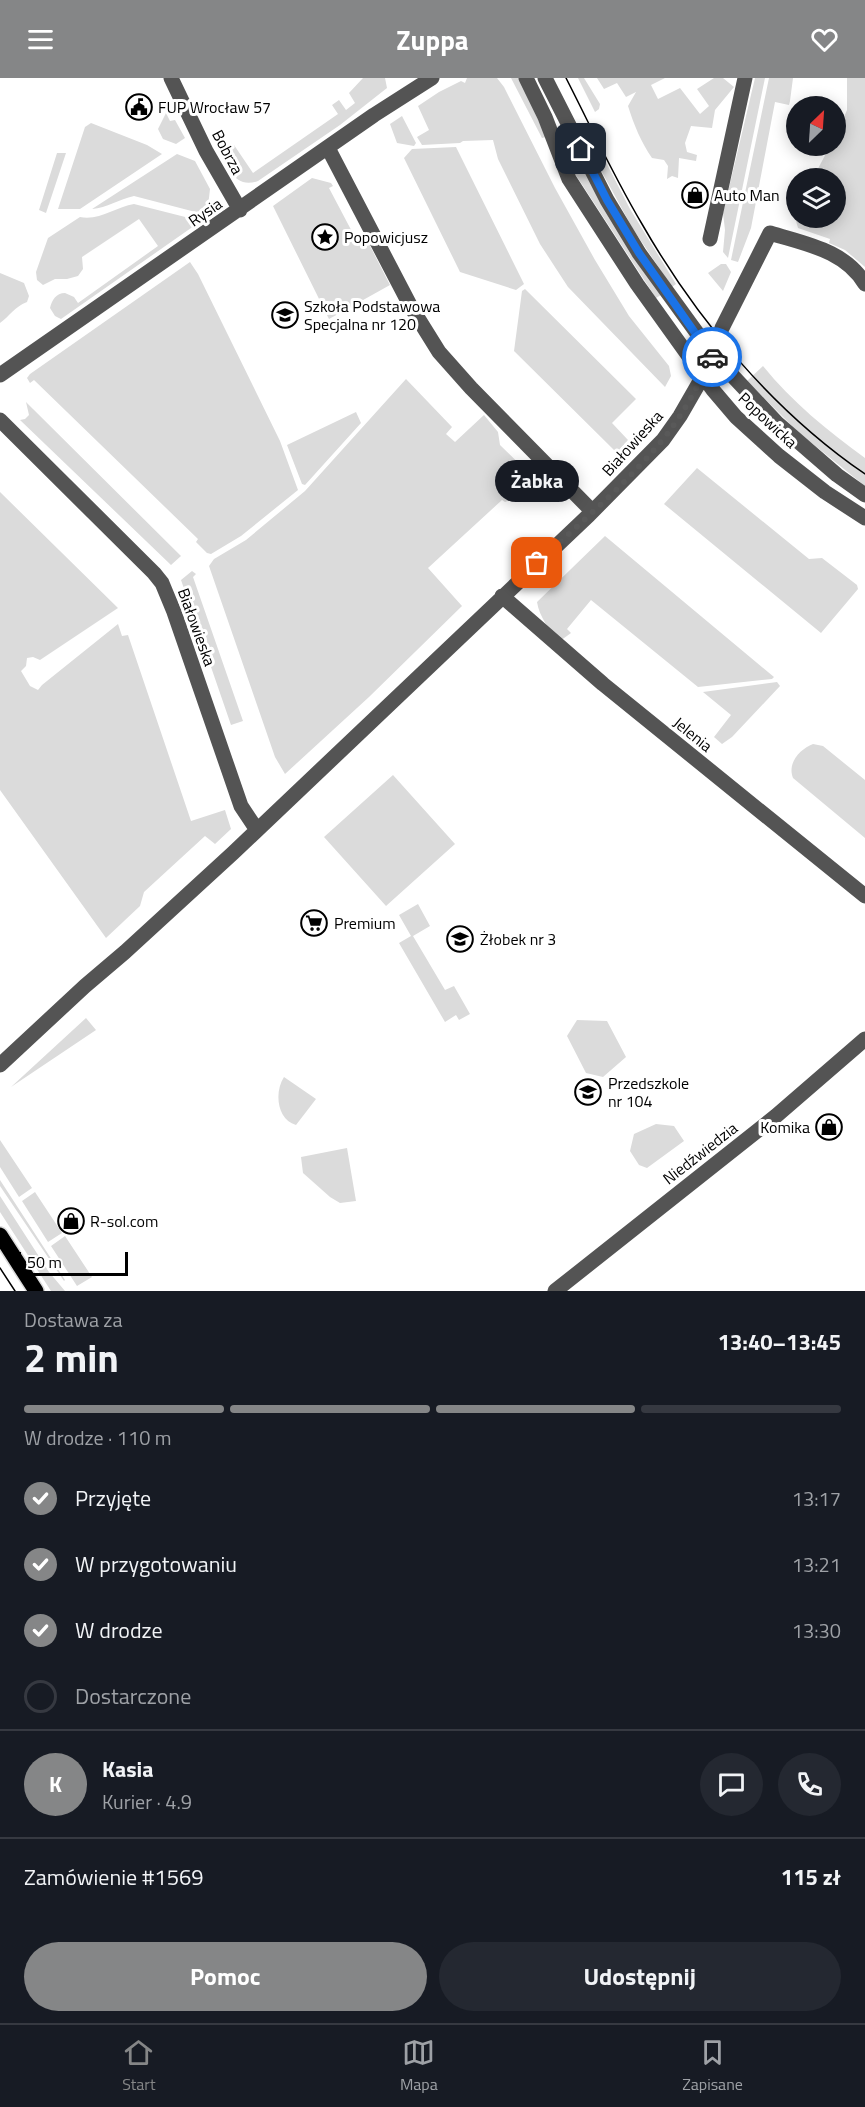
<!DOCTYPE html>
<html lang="pl">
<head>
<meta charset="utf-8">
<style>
	body { margin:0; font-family:"Titillium Web",sans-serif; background:#242831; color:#f1f3f6; height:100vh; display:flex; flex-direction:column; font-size:22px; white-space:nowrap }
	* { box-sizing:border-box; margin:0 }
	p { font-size:20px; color:#9ea1a6 }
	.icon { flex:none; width:33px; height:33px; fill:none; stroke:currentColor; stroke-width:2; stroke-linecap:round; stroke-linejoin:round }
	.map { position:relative; height:1213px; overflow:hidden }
	.sheet { display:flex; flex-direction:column; background:#171b24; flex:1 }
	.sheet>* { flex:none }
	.needle { width:39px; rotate:25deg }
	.buttons { position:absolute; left:786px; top:18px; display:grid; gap:12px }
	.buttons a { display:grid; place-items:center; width:60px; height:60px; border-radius:50%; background:#171b24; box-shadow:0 3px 15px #0003; font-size:30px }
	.scale { position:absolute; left:18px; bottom:15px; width:110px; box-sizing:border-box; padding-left:6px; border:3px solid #000; border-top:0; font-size:16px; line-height:21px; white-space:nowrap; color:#000; -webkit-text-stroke:4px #fff; paint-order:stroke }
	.pin { position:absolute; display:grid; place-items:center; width:51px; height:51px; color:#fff; margin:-26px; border-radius:12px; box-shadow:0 3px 9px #0006 }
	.courier { position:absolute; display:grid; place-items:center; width:60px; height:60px; margin:-30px; border:4px solid #1a73e8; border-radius:50%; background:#fff; color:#222; box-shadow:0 2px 8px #0007 }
	.bubble { position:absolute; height:42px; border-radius:21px; background:#171b24; box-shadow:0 3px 15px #0003; font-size:20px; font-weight:700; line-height:42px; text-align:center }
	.headline em { font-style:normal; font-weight:700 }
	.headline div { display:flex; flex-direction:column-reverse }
	.headline { display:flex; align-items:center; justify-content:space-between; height:102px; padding:0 24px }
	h1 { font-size:39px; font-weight:700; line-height:45px }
	.bar { display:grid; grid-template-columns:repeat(4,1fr); gap:9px 6px; align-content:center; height:72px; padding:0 24px }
	.bar i { height:8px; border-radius:4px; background:#363941 }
	.bar .on { background:#858687 }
	.bar p { grid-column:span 4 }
	.line { display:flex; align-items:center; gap:15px; padding:0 24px; border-top:2px solid #363941 }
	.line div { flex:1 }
	.round { display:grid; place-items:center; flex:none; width:63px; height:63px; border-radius:32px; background:#242831 }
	ol { padding:0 24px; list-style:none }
	li { display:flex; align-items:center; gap:18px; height:66px }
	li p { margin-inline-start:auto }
	li .icon { padding:6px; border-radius:50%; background:#858687; color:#fff; stroke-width:4 }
	li:last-child { color:#9ea1a6 }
	li i { width:33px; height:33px; border:3px solid #363941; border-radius:50% }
	.button { display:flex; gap:12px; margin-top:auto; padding:12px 24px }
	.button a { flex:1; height:69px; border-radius:36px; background:#858687; color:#fff; font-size:24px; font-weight:700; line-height:69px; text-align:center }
	.button a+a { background:#242831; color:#f1f3f6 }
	header { display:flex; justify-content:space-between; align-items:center; height:78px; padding:0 24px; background:#858687; color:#fff; font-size:27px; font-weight:700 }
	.tab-bar { display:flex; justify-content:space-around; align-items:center; height:84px; border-top:2px solid #363941; background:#171b24; font-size:16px; color:#9ea1a6 }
	.tab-bar a { display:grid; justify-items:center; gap:3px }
	.tab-bar .on { color:#858687 }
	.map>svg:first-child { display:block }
	.green { fill:#dbdbdb }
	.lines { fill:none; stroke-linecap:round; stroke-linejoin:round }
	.major-casing { stroke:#dbdbdb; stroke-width:18 }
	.minor { stroke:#545454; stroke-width:15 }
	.major { stroke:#000; stroke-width:15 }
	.tram { stroke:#000; stroke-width:1.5 }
	.done { stroke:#595959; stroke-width:6; stroke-dasharray:0 10.8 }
	.route { stroke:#1a73e8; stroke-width:8 }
	.labels { text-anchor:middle; stroke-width:6; stroke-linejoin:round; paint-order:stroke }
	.poi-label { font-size:16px; fill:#000; stroke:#fff; text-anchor:start }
	.street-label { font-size:16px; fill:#000; stroke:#fff }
</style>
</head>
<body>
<header><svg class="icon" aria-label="menu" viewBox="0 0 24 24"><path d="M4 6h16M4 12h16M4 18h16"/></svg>Zuppa<svg class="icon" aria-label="heart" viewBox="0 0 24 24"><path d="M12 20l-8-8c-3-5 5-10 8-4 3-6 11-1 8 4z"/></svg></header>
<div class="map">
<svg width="865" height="1213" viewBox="0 0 865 1213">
	<rect width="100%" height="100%" fill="#fff"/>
	<path class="green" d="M363 0H385L387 10 340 47 258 103C235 111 228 90 220 73L221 69 228 66 234 67 253 95 338 36 332 27 339 22 346 32 355 25 349 15Z
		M467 0H497L504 9 555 110 595 182 629 238 669 288 671 298 665 309 568 209 540 166 498 81 493 62 463 63 460 65 422 67 417 59 429 52 418 28 439 14 461 3 465 5Z
		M511 0H519L546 59 542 60Z
		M578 0H584L600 26 599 31 595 34Z
		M597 0H665L651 7 658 21 680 10 700 36 709 28 697 11 714 0H723L734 9 715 32 712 50 691 48 685 65 687 74 697 77 696 83 679 80 678 100 672 98 667 101 668 88 664 82 652 80C641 64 634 47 628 28L636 14 626 19 617 5 604 11Z
		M755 0H765L728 180 723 174 725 152 723 135Z
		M769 0H793L790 23 789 27 775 24 751 150 738 184 731 182Z
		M847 0H865V189L845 172 829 165 830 161 798 150 794 136 796 132V140H836V100H813L830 68H836V58L847 32Z
		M166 35 170 43 175 42 185 60 176 66 163 61 158 51Z
		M402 38 416 65 414 68 397 65 390 46Z
		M91 45 147 67 162 76 80 131H58L85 49Z
		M593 59 630 131 676 206 672 209 633 151 585 63Z
		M456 69 524 206 516 212 460 194 404 80 412 71Z
		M572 69 661 217 656 220 572 91 565 73Z
		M57 75H66L46 135 39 132Z
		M177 76 195 83 210 111 207 137 134 118C119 121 107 130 92 131Z
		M312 100 331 105 333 108 329 110 358 165 368 164 390 207 329 241 273 128Z
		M134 126 201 143 61 241 55 238 50 230C52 222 56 215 65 215L74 219 78 225 158 168 139 141 82 179 83 191 78 198 67 201H55L43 207 37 202 36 194 48 160 80 139C99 143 116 129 134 126Z
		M190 184 198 196 280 363 298 412 241 458 211 476 207 475 196 464 198 461 34 302 30 305 27 300 30 296Z
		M721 186H726L731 194 723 213 708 195Z
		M0 195 24 205 29 218 27 224C14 229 10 238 0 245Z
		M525 211 636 321 612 345 628 362 619 372H614L514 273 522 213Z
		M763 288C792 324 828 353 865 380V408L798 354 747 303Z
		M406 301 452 349 446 356 455 364 484 337 498 354 500 367 540 406 524 422 517 420 505 424 502 422 428 490 462 528 369 619 285 696 275 679 209 488 214 481 246 462 305 413Z
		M26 324 33 331 181 478 171 487 20 342 25 341 29 337Z
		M356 334 361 345 305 407 302 406 287 367Z
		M697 390 809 481 822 480 857 507 858 511 821 555 664 426Z
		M0 414 118 530 40 582 33 579 27 580 26 588 21 593 30 608 38 612 42 607 118 546 122 558 128 557 191 743 225 732 231 751 215 766 205 758 144 814 140 828 106 860 0 712Z
		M605 458 774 599 772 601 698 609 591 522 567 551 571 555 560 563C550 554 539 538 537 524Z
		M192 493 196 496 193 499 243 643 231 647 181 502Z
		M777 604 780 608 732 659 722 666 714 659 731 637 703 614Z
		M813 666 823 668 865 702V760L793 700C787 685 800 671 813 666Z
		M393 697 455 766 386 828 324 759Z
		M418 826 430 848 413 858 445 912 454 908 470 936 459 942 456 937 445 944 399 865 411 858 399 837Z
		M86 940 96 952 11 1009Z
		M577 942 607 943 626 979 603 999 586 995 567 958Z
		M284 999 316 1021 296 1047C277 1042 274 1014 284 999Z
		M656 1046 674 1048 684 1063 647 1090 639 1087 630 1073 634 1056Z
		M0 1062 32 1110 19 1119 0 1089Z
		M347 1070 356 1123 340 1125 330 1119 303 1095 301 1079Z
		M0 1102 65 1202 64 1203 0 1108Z
		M35 1114 62 1155 48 1164 22 1123Z
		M0 1118 49 1194 65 1213H51L0 1134Z
		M65 1158 92 1199 77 1208 51 1168Z"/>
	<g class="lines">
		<g class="major-casing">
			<path id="major" d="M0 1157 36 1213"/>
		</g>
		<path class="minor" d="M171 0 206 73 240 132
			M526 0 545 39 569 101 637 206 713 312 736 339 779 378 825 414 865 440
			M545 0 607 122 639 175 713 277 777 345 837 397 865 417
			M328 70 411 229 439 274 471 310 592 433
			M710 161 745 0
			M0 297 374 37 432 0
			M0 342 154 495 162 505 174 534 241 728 257 752
			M502 518 603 606 865 818
			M0 987 85 908 125 874 233 775 589 437 663 362 680 338 703 298 713 277 722 250 770 155C805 166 845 172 865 206
			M555 1213 776 1038 865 961"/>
		<use href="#major" class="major"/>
		<path class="tram" d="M566 0C591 49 614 99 642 146 697 242 773 333 865 396
			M0 1190 15 1213"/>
	</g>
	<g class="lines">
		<path class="done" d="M537 485C580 445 636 398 671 351 687 329 700 304 712 279"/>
		<path class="route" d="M581 71 607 122 639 175 712 279"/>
	</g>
	<defs>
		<g id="civic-ring" transform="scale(1.35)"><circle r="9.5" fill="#fff" stroke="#000" stroke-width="1.5"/><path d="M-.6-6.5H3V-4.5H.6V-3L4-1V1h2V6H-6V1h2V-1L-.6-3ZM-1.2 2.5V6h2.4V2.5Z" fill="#000"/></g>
		<g id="shop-ring" transform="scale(1.35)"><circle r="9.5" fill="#fff" stroke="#000" stroke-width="1.5"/><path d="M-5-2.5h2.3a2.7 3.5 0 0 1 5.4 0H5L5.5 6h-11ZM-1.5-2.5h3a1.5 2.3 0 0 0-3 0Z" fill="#000"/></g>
		<g id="sight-ring" transform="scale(1.35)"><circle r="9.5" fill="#fff" stroke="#000" stroke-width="1.5"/><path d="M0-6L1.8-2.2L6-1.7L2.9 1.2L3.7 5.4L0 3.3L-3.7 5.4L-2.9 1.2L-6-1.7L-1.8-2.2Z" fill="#000"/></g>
		<g id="school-ring" transform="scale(1.35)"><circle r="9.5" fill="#fff" stroke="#000" stroke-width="1.5"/><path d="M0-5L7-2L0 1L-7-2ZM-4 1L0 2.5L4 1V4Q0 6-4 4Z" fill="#000"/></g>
		<g id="supermarket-ring" transform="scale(1.35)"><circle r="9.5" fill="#fff" stroke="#000" stroke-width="1.5"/><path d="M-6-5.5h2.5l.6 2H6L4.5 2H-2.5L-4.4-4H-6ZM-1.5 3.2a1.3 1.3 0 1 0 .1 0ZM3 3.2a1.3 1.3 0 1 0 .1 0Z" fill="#000"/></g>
	</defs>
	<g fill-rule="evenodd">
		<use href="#civic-ring" x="139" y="29"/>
		<use href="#shop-ring" x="695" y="117"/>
		<use href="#sight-ring" x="325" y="159"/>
		<use href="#school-ring" x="285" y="237"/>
		<use href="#supermarket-ring" x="314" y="845"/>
		<use href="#school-ring" x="460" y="861"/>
		<use href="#school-ring" x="588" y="1014"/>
		<use href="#shop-ring" x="829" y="1049"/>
		<use href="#shop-ring" x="71" y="1143"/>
	</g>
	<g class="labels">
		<g class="poi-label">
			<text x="158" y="35">FUP Wrocław 57</text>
			<text x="714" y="123">Auto Man</text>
			<text x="344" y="165">Popowicjusz</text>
			<text x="304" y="234">Szkoła Podstawowa<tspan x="304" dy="18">Specjalna nr 120</tspan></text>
			<text x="334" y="851">Premium</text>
			<text x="480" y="867">Żłobek nr 3</text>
			<text x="608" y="1011">Przedszkole<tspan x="608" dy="18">nr 104</tspan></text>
			<text x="810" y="1055" text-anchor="end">Komika</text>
			<text x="90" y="1149">R-sol.com</text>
		</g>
		<g class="street-label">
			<text transform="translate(228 74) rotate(62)" y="6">Bobrza</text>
			<text transform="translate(205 134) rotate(-35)" y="6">Rysia</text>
			<text transform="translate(768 342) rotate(43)" y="6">Popowicka</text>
			<text transform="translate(632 365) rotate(-48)" y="6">Białowieska</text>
			<text transform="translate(197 549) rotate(70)" y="6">Białowieska</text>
			<text transform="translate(693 656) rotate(39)" y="6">Jelenia</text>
			<text transform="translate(700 1075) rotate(-38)" y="6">Niedźwiedzia</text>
		</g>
	</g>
</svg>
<div class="buttons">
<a><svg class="needle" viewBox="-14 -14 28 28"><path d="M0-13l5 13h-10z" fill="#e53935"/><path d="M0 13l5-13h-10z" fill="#9ea1a6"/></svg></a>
<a><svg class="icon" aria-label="layers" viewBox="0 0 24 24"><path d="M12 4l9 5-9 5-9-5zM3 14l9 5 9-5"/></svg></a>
</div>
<div class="scale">50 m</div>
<div class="pin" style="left:537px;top:485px;background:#ea580c"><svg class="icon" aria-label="bag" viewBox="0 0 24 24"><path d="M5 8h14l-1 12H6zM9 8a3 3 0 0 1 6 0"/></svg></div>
<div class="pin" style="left:581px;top:71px;background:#1f2937"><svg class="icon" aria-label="home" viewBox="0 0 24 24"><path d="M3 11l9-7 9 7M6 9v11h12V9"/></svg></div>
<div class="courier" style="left:712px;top:279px"><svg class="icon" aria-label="car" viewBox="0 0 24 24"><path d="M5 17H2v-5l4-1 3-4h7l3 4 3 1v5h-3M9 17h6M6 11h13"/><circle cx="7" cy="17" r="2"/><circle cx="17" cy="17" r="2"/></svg></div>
<div class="bubble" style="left:495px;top:382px;width:84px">Żabka</div>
</div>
<section class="sheet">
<div class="headline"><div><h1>2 min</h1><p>Dostawa za</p></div><em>13:40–13:45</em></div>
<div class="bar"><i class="on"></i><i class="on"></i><i class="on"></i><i></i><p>W drodze · 110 m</p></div>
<ol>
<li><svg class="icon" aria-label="check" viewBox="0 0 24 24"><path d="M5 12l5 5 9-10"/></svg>Przyjęte<p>13:17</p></li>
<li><svg class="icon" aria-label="check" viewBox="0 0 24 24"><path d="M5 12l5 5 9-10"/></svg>W przygotowaniu<p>13:21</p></li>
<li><svg class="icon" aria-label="check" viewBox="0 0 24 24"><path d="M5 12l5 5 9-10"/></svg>W drodze<p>13:30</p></li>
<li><i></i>Dostarczone</li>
</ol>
<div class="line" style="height:108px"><b class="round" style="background:#858687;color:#fff">K</b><div><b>Kasia</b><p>Kurier · 4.9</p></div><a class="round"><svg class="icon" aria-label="chat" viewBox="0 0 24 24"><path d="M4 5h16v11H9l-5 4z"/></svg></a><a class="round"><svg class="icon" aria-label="phone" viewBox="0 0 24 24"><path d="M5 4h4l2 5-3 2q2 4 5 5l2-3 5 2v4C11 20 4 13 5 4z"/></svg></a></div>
<div class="line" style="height:78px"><div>Zamówienie #1569</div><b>115 zł</b></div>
<div class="button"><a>Pomoc</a><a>Udostępnij</a></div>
</section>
<nav class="tab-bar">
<a class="on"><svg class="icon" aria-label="home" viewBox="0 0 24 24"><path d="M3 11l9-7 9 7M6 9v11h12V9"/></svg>Start</a>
<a><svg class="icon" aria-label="map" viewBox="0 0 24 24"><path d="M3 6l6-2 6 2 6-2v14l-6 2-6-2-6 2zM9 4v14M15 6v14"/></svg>Mapa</a>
<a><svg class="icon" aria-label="saved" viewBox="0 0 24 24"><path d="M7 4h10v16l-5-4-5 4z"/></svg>Zapisane</a>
</nav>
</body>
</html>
